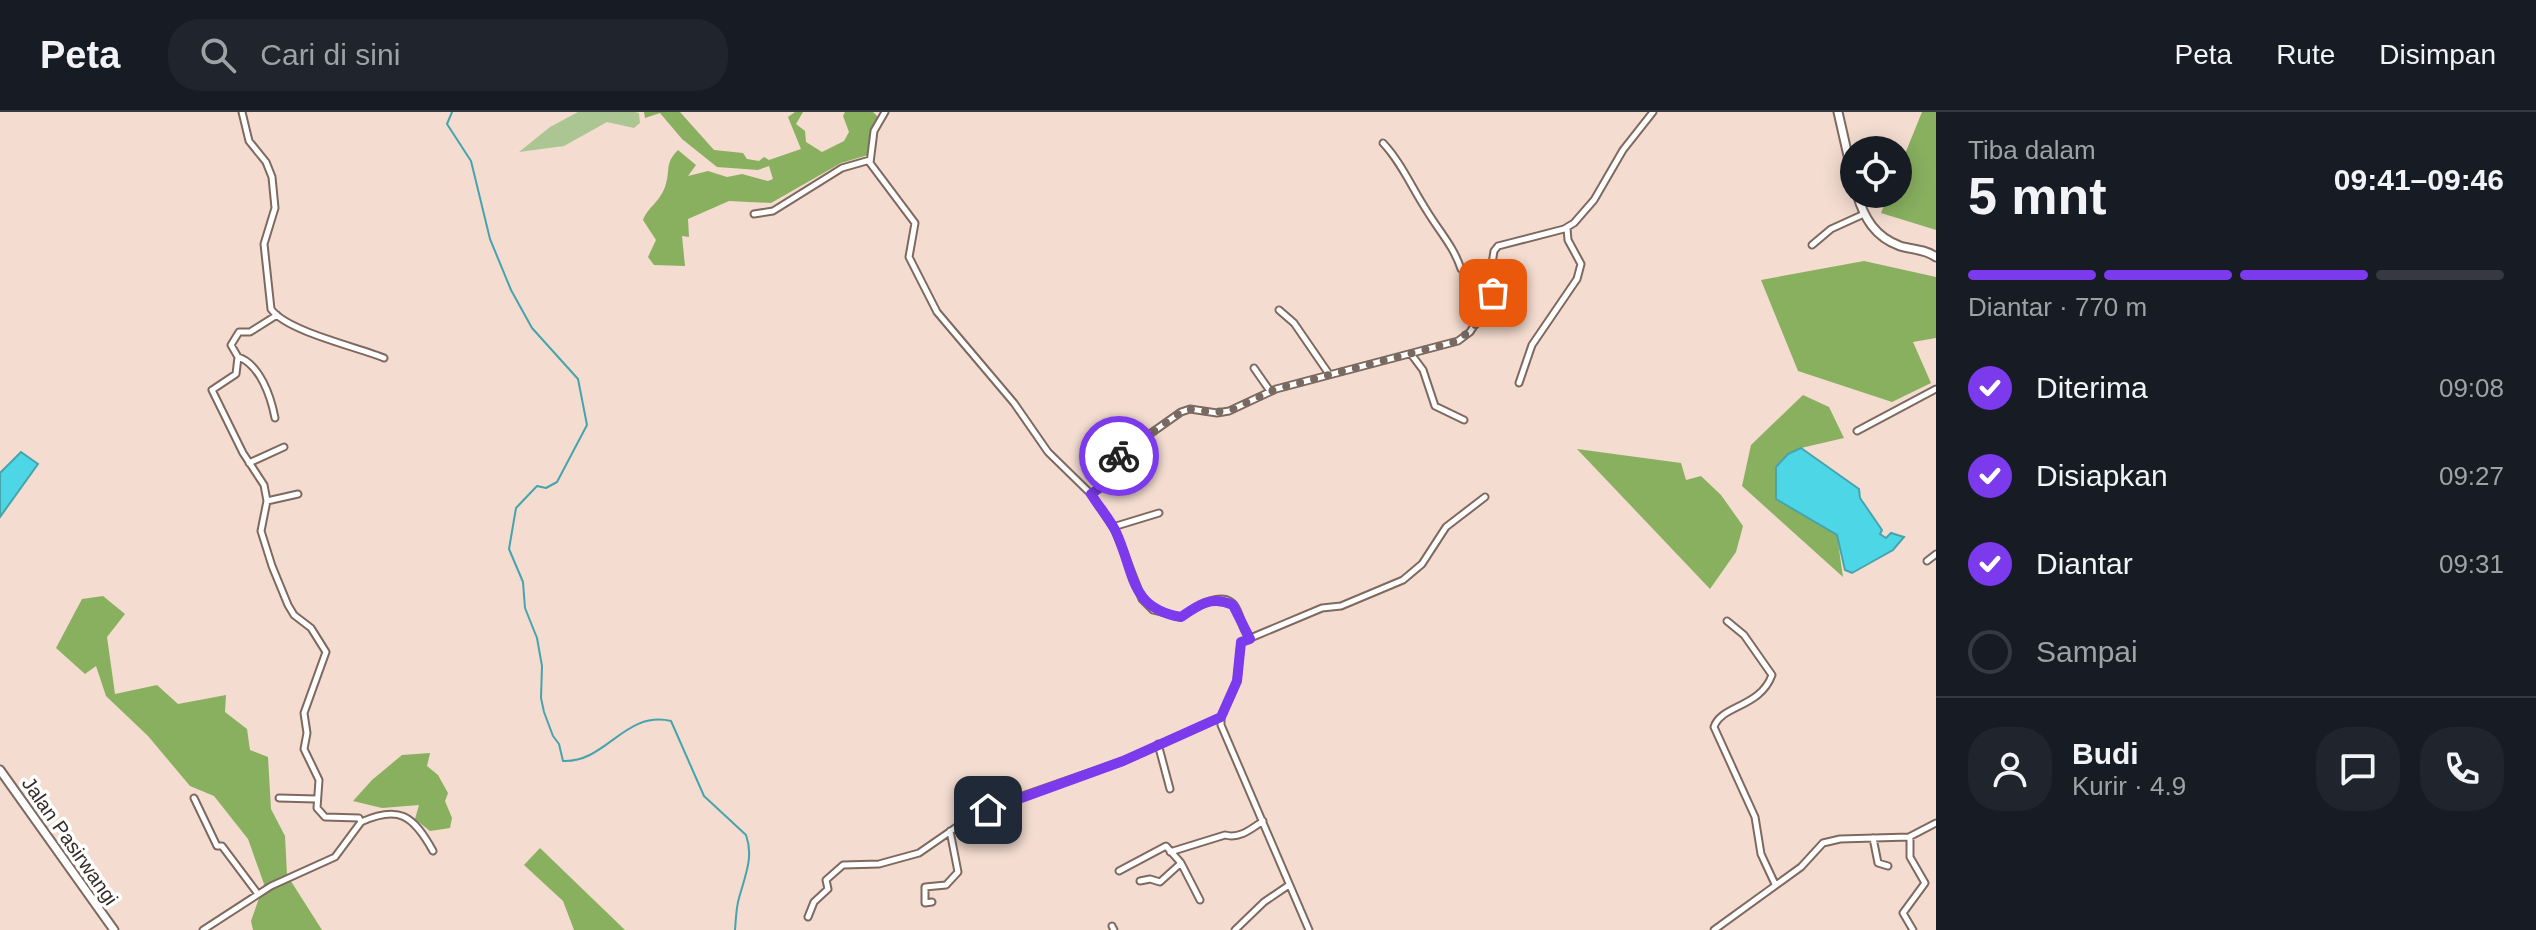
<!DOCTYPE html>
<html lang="id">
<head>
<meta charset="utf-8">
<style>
	body { margin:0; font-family:Helvetica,sans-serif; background:#20242c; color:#f1f3f6; height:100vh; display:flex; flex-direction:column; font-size:30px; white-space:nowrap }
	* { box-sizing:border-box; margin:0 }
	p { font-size:26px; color:#9ea1a6 }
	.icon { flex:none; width:44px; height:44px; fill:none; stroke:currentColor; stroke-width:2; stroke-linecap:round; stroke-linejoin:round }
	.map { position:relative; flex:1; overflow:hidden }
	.sheet { display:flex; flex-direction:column; background:#171b24; width:600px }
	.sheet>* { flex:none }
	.controls { position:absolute; left:1840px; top:24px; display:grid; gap:16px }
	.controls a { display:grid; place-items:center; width:72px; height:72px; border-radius:50%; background:#171b24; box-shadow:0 4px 20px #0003; font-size:40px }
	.pin { position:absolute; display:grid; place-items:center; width:68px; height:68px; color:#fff; margin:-34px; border-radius:16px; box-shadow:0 4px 12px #0006 }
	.courier { position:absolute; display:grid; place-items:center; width:80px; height:80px; margin:-40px; border:6px solid #7c3aed; border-radius:50%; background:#fff; color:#222; box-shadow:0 2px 10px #0007 }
	.summary em { font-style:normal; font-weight:800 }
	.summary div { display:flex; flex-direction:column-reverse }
	.summary { display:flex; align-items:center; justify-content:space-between; height:136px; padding:0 32px }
	h1 { font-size:52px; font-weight:800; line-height:60px }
	.bar { display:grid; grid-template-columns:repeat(4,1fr); gap:12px 8px; align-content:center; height:96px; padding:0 32px }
	.bar i { height:10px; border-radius:6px; background:#363941 }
	.bar .selected { background:#7c3aed }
	.bar p { grid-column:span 4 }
	.line { display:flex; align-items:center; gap:20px; padding:0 32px; border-top:2px solid #363941 }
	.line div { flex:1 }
	.round { display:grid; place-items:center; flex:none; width:84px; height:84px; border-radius:32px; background:#20242c }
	ol { padding:0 32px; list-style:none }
	li { display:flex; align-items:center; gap:24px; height:88px }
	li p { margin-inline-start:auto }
	li .icon { padding:8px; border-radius:50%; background:#7c3aed; color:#fff; stroke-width:4 }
	li:last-child { color:#9ea1a6 }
	li i { width:44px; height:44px; border:4px solid #363941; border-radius:50% }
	header { display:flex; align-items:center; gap:48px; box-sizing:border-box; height:112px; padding:0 40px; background:#171b24; border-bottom:2px solid #363941 }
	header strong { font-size:38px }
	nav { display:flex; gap:44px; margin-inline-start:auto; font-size:28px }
	.search { width:560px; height:72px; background:#20242c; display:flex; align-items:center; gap:20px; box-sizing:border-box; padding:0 28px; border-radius:32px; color:#9ea1a6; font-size:30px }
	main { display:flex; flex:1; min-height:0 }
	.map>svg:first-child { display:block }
	.green { fill:#abc693 }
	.forest { fill:#88b05f }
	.water { fill:#4dd7e6; stroke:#46a4ad; stroke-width:2 }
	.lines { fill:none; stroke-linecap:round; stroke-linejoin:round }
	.stream { stroke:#46a4ad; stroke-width:2 }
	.street-casing { stroke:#7e695f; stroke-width:9 }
	.secondary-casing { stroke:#7e695f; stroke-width:11 }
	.street { stroke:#fff; stroke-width:5 }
	.secondary { stroke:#fff; stroke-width:7 }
	.done { stroke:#786a63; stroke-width:8; stroke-dasharray:0 14.4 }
	.route { stroke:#7c3aed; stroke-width:10 }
	.labels { text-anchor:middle; stroke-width:7; stroke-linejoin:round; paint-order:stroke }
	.street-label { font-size:20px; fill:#352c28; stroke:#fff }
</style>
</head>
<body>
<header>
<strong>Peta</strong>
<div class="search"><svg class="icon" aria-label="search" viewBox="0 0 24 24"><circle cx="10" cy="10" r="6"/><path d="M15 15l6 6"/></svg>Cari di sini</div>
<nav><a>Peta</a><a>Rute</a><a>Disimpan</a></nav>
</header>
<main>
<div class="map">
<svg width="1936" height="818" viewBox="0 0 1936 818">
	<rect width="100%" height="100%" fill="#f4dcd0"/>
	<path class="green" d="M578 0H635L639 1 640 11 634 16 607 10 564 34 519 40 550 15Z"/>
	<path class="forest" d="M644 0H680L714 38 743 41 747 47 759 49 764 45 769 48 801 37 788 5 795 0H803L796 12 805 19 806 30 822 40 844 29 849 20 843 4 845 0H873L879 6 868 43 841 51 771 91 729 89 688 107 689 125 682 124 685 154 654 153 648 145 656 128 643 108C648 95 659 91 665 75 671 58 664 52 678 38L696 53 688 64 708 59 727 65 742 62 768 69 773 67 769 54 758 58 717 55 682 27 660 1 645 6Z
		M1922 0H1936V118L1881 101 1889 82H1898V59Z
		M1864 149 1936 165V226L1913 230 1931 271 1892 290 1798 259 1761 168Z
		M1803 283 1829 295 1844 326 1801 336 1776 355 1775 387 1837 423 1843 465 1742 374 1751 333Z
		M1577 337 1681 351 1686 368 1701 364 1721 383 1743 414 1736 440 1710 477Z
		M103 484 125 502 107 525 115 582 157 573 178 592 226 583 225 600 247 617 250 638 268 645 271 697 285 724 287 763 322 818H253L251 809 264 772 248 727 214 684 190 674 148 624 106 584 96 554 85 562 56 536 82 487Z
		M430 641 427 654 438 663 448 681 445 689 452 706 450 716 430 719 415 707 419 693 382 696 353 689 372 668 402 643Z
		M540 736 625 818H574L563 789 524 753Z"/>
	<path class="water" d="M1801 336 1859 377 1860 386 1882 418 1880 422 1886 426 1891 421 1904 425 1893 438 1852 461 1845 458 1837 423 1776 387V355L1788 342Z
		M21 340 38 352 0 405V361Z"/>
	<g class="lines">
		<path class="stream" d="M452 0 447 12 471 49 490 127 511 178 532 216 578 267 587 313 557 370 546 376 537 374 516 396 509 437 523 470 525 496 537 526 542 554 541 586 544 600 553 624 559 632 563 649C606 651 625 598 671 609L704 684 746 723C754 745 745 764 739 786 736 796 736 807 735 818"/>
		<g class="street-casing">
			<path id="street" d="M242 0 249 29 266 50 272 65 275 96 264 132 271 197C286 219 357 235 384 246
				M885 0 874 19 870 51 915 111 909 145 937 200 1014 291 1048 340 1091 382 1115 418 1142 487 1153 498 1181 505C1194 496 1226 474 1237 498 1242 508 1242 518 1250 527
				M1383 31C1401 50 1412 76 1427 99 1439 119 1454 135 1461 157L1491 158
				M754 102 773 99 842 56 870 48
				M1812 133 1831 117 1864 102
				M1279 198 1294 211 1329 262
				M1411 242 1423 258 1435 294 1464 308
				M238 245C260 252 271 285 275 306
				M1254 256 1270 279
				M1519 271 1532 233 1577 167 1581 152 1568 128 1567 116
				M1857 319 1936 277
				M249 351 284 335
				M1091 382 1101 375 1120 343 1181 300 1190 297 1217 301 1229 299 1276 277 1458 229 1470 220 1481 203 1493 181 1496 160 1491 158 1494 139 1498 134 1564 117 1574 111 1594 88 1623 38 1653 0
				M267 389 298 382
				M1113 415 1159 401
				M1927 449 1936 442
				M1727 509 1744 523 1772 563C1760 596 1721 593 1714 615L1755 705 1761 742 1775 772
				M1158 632 1170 677
				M194 686 217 734H222L258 782
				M279 686 316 687
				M361 710C399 693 413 703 433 739
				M1910 725V745L1925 771 1903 801 1913 818
				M1873 726 1878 751 1888 754
				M1170 740 1225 723C1240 727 1251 717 1263 709
				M1119 759 1166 734 1181 751 1200 788
				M1140 769 1150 767 1160 770 1181 751
				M932 790 925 791V775L946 773 958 760 950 719
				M808 805 814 790 828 777 826 768 843 753 879 752 919 741 958 714 1008 689 1123 649 1221 605
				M1112 814 1114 818
				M203 818 271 774 335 745 361 710 359 706 325 705 317 696 319 668 304 637 307 621 304 601 326 540 311 516 294 503 288 493 272 454 261 419 267 389 264 373 243 341 212 278 236 262 238 245 231 233 239 220H250L277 203
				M1235 818 1264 790 1289 773
				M1309 818 1221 613V605L1237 569 1241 530 1322 496 1341 494 1403 468 1422 452 1446 415 1485 385
				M1714 818 1801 755 1823 731 1840 727 1909 725 1936 711"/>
		</g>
		<g class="secondary-casing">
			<path id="secondary" d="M1838 0 1854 70
				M1857 82C1864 106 1875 125 1900 134 1913 138 1925 137 1936 145
				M0 658 114 818"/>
		</g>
		<use href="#street" class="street"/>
		<use href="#secondary" class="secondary"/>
	</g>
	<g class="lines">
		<path class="done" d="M1119 344 1181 300 1190 297 1211 300 1229 299 1276 277 1458 229 1475 214 1493 181"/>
		<path class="route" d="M988 698 1123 649 1221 605 1237 569 1241 530 1250 527 1233 493C1212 483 1198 493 1181 505 1129 496 1135 461 1116 420 1110 407 1099 395 1091 382L1101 375 1119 344"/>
	</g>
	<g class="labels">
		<g class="street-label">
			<text transform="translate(70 729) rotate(55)" y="7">Jalan Pasirwangi</text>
		</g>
	</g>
</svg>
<div class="controls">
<a><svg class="icon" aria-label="locate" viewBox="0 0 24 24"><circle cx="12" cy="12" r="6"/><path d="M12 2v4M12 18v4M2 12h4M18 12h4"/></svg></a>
</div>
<div class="pin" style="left:1493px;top:181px;background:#ea580c"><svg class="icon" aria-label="bag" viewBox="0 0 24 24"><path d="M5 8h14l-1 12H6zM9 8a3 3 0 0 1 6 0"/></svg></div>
<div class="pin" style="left:988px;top:698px;background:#1f2937"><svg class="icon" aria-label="home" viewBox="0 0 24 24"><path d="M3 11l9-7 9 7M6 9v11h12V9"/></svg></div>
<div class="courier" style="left:1119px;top:344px"><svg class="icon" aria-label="bike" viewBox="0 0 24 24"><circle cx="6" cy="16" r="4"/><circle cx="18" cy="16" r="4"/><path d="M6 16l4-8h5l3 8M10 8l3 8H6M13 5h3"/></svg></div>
</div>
<section class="sheet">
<div class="summary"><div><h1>5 mnt</h1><p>Tiba dalam</p></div><em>09:41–09:46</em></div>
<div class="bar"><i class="selected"></i><i class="selected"></i><i class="selected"></i><i></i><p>Diantar · 770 m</p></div>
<ol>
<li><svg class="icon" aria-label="check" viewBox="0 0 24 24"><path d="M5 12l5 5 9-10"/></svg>Diterima<p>09:08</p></li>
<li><svg class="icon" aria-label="check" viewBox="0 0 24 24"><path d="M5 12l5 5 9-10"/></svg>Disiapkan<p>09:27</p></li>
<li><svg class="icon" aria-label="check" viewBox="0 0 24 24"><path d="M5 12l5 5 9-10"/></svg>Diantar<p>09:31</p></li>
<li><i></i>Sampai</li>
</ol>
<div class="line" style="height:144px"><a class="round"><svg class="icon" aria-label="person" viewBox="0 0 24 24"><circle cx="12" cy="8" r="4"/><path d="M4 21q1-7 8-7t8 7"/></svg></a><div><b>Budi</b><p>Kurir · 4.9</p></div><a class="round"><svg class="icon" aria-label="chat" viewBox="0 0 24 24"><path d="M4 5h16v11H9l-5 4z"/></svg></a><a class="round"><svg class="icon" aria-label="phone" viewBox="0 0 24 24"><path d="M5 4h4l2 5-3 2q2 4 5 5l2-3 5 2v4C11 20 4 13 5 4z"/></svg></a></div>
</section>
</main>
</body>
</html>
